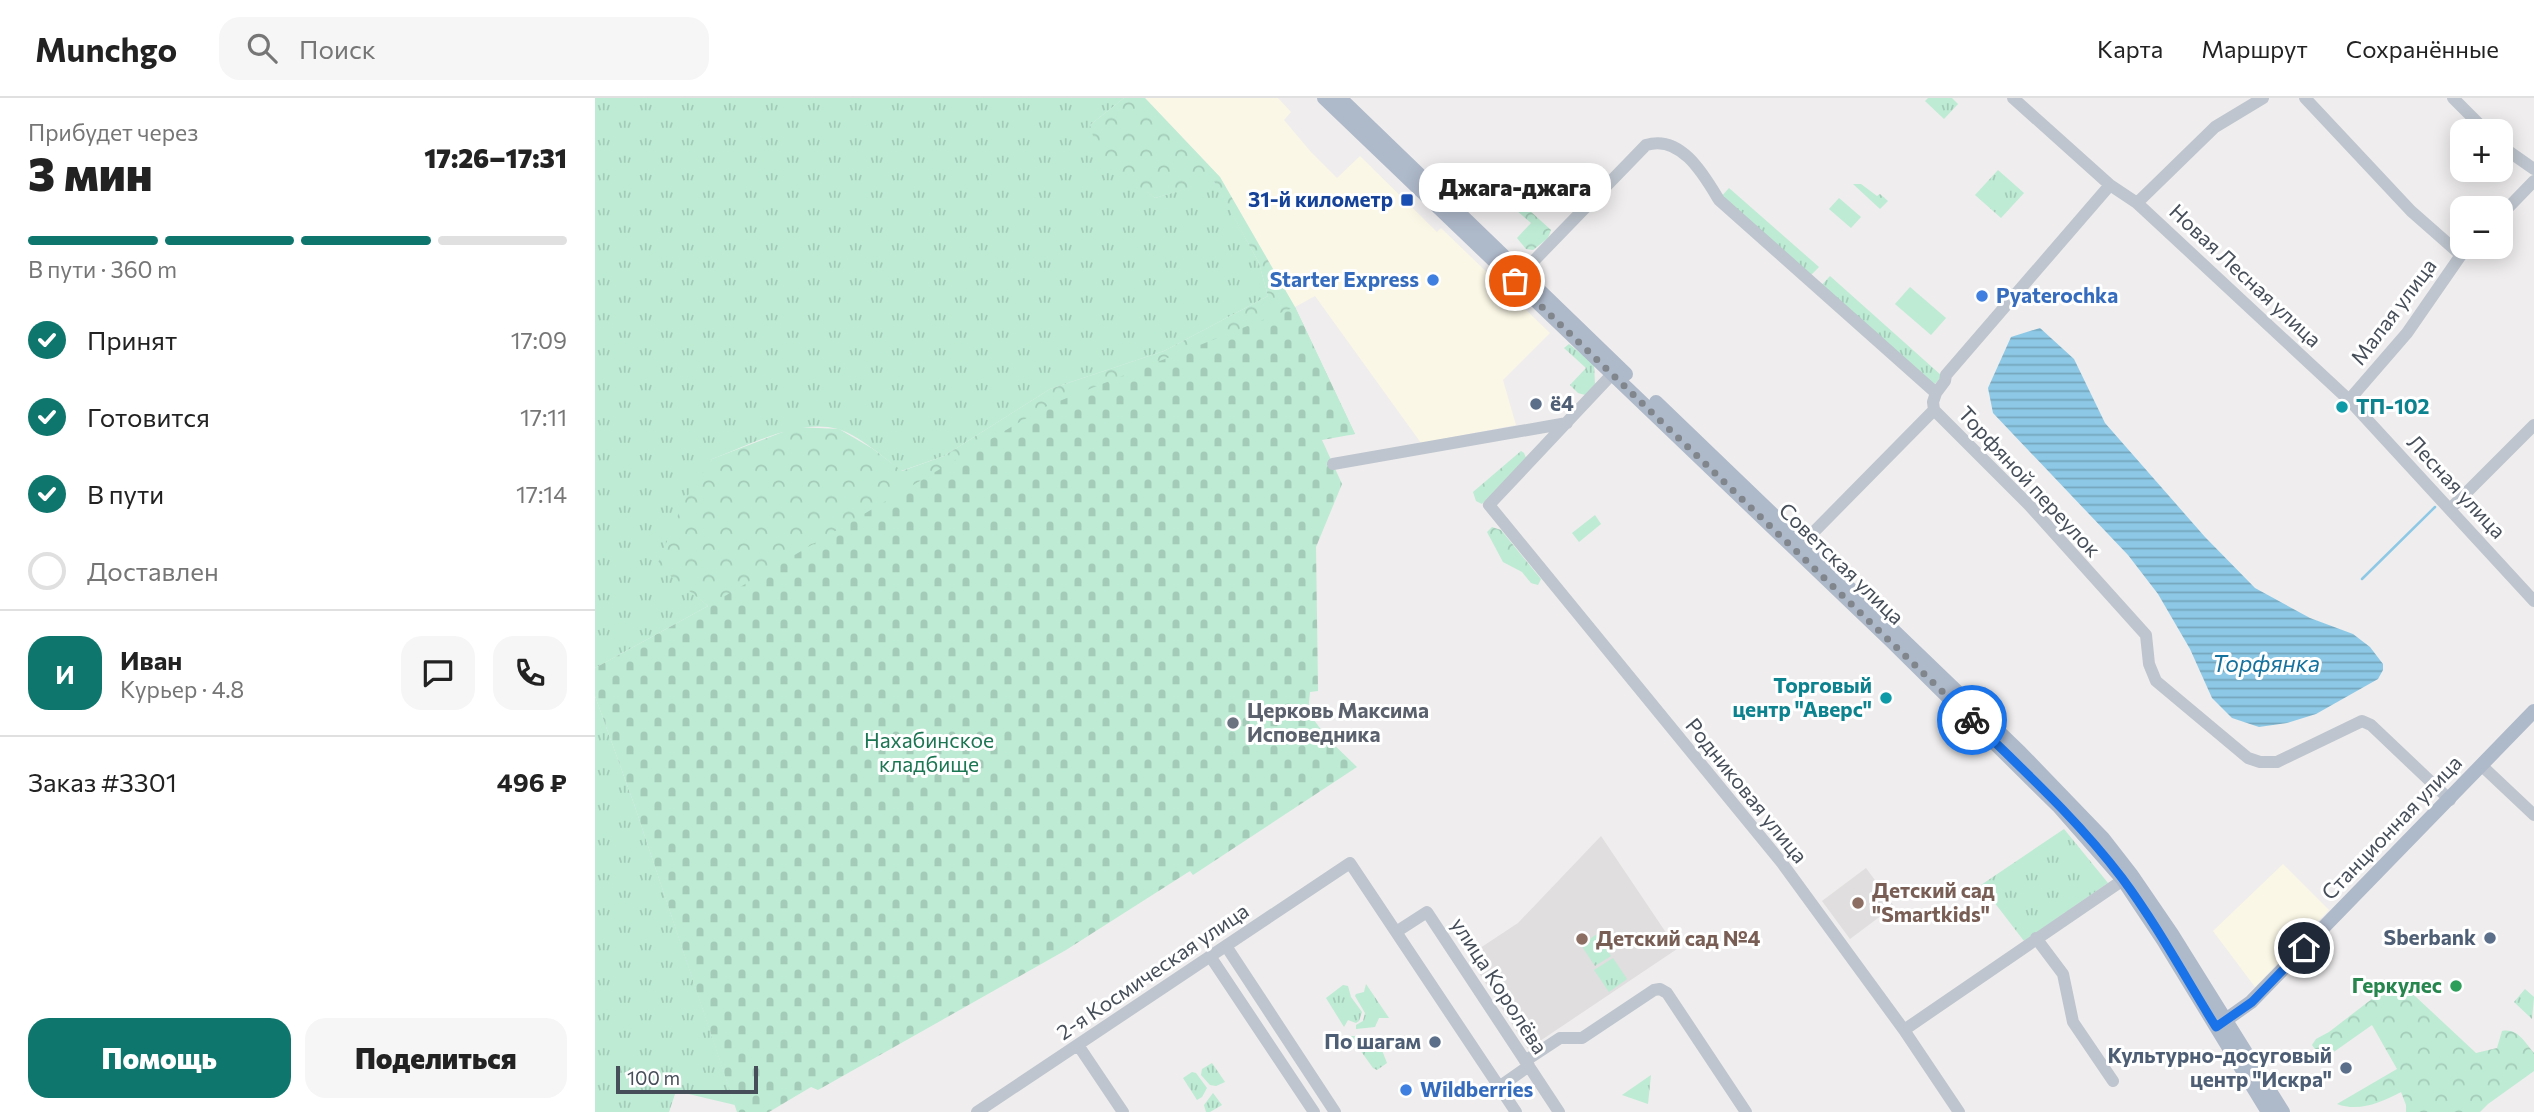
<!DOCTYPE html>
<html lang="ru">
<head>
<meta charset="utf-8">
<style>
	body { margin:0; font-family:Commissioner,sans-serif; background:#f6f6f6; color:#222; height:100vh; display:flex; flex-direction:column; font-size:26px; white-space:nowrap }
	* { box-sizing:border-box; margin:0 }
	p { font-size:23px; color:#767676 }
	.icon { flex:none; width:38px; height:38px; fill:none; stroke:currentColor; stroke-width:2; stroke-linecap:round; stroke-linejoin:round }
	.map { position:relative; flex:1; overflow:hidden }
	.drawer { display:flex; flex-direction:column; background:#fff; width:595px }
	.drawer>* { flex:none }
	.controls { position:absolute; left:1855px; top:21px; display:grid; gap:14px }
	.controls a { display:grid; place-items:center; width:63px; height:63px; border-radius:14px; background:#fff; box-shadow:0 4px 18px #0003; font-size:35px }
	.scale { position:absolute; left:21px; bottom:18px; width:142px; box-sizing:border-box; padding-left:7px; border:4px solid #464e59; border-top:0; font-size:19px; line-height:24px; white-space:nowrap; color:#464e59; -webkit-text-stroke:5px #fff; paint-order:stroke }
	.pin { position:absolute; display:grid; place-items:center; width:60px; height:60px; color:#fff; margin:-30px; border:4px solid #fff; border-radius:50%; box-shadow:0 2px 7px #0007 }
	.courier { position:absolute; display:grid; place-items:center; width:70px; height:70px; margin:-35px; border:5px solid #1a73e8; border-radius:50%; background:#fff; color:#222; box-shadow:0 2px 9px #0007 }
	.bubble { position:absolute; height:49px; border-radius:21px; background:#fff; box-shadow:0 4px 18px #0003; font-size:23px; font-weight:800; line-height:49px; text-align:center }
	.summary em { font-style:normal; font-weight:800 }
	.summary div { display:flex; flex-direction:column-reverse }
	.summary { display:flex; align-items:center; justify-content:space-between; height:119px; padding:0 28px }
	h1 { font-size:46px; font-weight:800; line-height:52px }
	.bar { display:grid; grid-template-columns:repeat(4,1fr); gap:10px 7px; align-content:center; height:84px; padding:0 28px }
	.bar i { height:9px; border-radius:5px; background:#e0e0e0 }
	.bar .on { background:#0f766e }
	.bar p { grid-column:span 4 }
	.line { display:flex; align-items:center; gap:18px; padding:0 28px; border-top:2px solid #e0e0e0 }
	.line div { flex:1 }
	.round { display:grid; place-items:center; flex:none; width:74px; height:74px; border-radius:21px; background:#f6f6f6 }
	ol { padding:0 28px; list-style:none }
	li { display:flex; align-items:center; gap:21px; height:77px }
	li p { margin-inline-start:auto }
	li .icon { padding:7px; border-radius:50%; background:#0f766e; color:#fff; stroke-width:4 }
	li:last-child { color:#767676 }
	li i { width:38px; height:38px; border:4px solid #e0e0e0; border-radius:50% }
	.action { display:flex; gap:14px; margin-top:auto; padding:14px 28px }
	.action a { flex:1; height:80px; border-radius:21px; background:#0f766e; color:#fff; font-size:28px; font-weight:800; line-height:80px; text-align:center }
	.action a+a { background:#f6f6f6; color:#222 }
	header { display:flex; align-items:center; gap:42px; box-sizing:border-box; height:98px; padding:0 35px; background:#fff; border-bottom:2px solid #e0e0e0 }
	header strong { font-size:33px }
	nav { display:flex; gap:38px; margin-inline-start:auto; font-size:24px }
	.search { width:490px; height:63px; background:#f6f6f6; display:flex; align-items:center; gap:18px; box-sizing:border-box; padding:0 24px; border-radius:21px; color:#767676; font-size:26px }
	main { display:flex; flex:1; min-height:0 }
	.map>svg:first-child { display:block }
	.commercial { fill:#faf7e6 }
	.education { fill:#e0dede }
	.grass { fill:url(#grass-tufts) }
	.forest { fill:url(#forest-crowns) }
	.cemetery { fill:url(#cemetery-stones) }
	.pitch { fill:#bdebd4 }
	.water { fill:url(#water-rules) }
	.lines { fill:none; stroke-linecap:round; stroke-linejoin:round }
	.stream { stroke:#8dc9e6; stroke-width:2.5 }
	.minor { stroke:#bec5ce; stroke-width:12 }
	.major { stroke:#aeb9ca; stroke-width:14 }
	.done { stroke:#81868d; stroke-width:7; stroke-dasharray:0 12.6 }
	.route { stroke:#1a73e8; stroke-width:9 }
	.transit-dot { fill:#1a4fb4; stroke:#fff; stroke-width:2.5 }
	.shop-dot { fill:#3f7fe0; stroke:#fff; stroke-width:2.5 }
	.service-dot { fill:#5c6f8a; stroke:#fff; stroke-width:2.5 }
	.culture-dot { fill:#0f9aa8; stroke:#fff; stroke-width:2.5 }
	.worship-dot { fill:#6b7280; stroke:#fff; stroke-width:2.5 }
	.education-dot { fill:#8d6e63; stroke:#fff; stroke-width:2.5 }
	.leisure-dot { fill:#2e9e5b; stroke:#fff; stroke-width:2.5 }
	.labels { text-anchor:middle; stroke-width:6; stroke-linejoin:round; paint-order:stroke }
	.transit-label { font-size:21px; font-weight:bold; fill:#164399; stroke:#fff; text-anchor:end }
	.street-label { font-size:21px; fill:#464e59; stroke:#fff }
	.shop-label { font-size:21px; font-weight:bold; fill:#366cbe; stroke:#fff; text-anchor:start }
	.service-label { font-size:21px; font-weight:bold; fill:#4e5e75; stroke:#fff; text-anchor:end }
	.culture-label { font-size:21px; font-weight:bold; fill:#0d838f; stroke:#fff; text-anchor:start }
	.worship-label { font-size:21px; font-weight:bold; fill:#5b616d; stroke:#fff; text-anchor:start }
	.park-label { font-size:21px; fill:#1c7553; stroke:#fff }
	.education-label { font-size:21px; font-weight:bold; fill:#785e54; stroke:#fff; text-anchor:start }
	.leisure-label { font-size:21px; font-weight:bold; fill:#27864d; stroke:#fff; text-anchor:end }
	.water-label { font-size:23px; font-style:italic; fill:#15719d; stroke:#fff }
</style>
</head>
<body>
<header>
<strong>Munchgo</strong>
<div class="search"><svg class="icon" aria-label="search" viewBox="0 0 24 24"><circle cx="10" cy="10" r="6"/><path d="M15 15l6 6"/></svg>Поиск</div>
<nav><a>Карта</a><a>Маршрут</a><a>Сохранённые</a></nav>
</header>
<main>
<section class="drawer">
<div class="summary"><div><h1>3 мин</h1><p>Прибудет через</p></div><em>17:26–17:31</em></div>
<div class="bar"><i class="on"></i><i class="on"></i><i class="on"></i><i></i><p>В пути · 360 m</p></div>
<ol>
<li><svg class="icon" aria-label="check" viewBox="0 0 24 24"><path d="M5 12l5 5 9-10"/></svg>Принят<p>17:09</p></li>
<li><svg class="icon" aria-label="check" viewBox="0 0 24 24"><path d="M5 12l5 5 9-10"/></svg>Готовится<p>17:11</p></li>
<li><svg class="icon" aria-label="check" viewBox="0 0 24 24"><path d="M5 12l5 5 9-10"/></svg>В пути<p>17:14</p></li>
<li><i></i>Доставлен</li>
</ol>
<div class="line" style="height:126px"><b class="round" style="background:#0f766e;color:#fff">И</b><div><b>Иван</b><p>Курьер · 4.8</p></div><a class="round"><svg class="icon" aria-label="chat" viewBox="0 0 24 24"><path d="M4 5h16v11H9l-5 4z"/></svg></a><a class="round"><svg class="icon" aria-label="phone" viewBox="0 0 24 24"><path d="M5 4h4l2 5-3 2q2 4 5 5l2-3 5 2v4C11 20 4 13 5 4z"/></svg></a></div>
<div class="line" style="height:91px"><div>Заказ #3301</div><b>496 ₽</b></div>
<div class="action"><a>Помощь</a><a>Поделиться</a></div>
</section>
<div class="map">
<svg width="1939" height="1014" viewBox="0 0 1939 1014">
	<defs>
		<pattern id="grass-tufts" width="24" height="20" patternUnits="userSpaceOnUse" patternTransform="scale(1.75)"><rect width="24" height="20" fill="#bdebd4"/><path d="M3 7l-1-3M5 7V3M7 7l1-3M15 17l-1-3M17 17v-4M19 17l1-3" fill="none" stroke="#a4cbb8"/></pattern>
		<pattern id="forest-crowns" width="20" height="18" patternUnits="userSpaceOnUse" patternTransform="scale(1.75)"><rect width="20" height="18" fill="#bdebd4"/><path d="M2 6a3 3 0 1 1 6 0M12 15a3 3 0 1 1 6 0" fill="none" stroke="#a4cbb8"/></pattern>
		<pattern id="cemetery-stones" width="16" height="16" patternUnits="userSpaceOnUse" patternTransform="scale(1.75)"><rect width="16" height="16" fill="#bdebd4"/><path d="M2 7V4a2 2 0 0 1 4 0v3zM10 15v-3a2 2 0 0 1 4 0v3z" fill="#a4cbb8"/></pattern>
		<pattern id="water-rules" width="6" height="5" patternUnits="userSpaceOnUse" patternTransform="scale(1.75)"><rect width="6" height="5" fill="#8dc9e6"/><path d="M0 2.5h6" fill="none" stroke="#75a5bd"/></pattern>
	</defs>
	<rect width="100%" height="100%" fill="#efeded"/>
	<path class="commercial" d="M550 0H683L696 14 689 22 716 54 742 80 765 58 842 134 846 130 955 235 908 282 921 327 826 345 720 198 700 209 625 79Z
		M1688 766 1734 812 1660 889 1618 833Z"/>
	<path class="education" d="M1006 738 1082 851 933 951 873 858 923 825Z
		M1271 770 1299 808 1255 841 1227 803Z"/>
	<path class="grass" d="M0 0H529L495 27 533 79 560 100 619 82 664 165 673 198 569 253 455 291 349 358 306 373C291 361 262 336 243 331 204 320 154 347 117 361L63 466 113 508 0 570Z
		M1333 0H1357L1363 6 1349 21 1330 3Z
		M1403 72 1429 95 1406 120 1380 97Z
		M1258 86H1266L1282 98 1285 96 1293 103 1285 111Z
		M1134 90 1224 169 1214 179 1125 100Z
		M1244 100 1266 119 1256 130 1234 111Z
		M1235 178 1347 278 1338 288 1225 189Z
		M974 246 999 266 1000 286 990 297 983 295 975 287 991 270 969 250Z
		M1000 417 1006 426 984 444 977 435Z
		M0 598 39 706 140 1007 81 993 74 1014H0Z
		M1469 731 1513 785 1429 843 1386 787Z
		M1002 836 1016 858 1000 868 986 847Z
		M1018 860 1032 881 1014 894 999 872Z
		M771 886 794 920H784L780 929 761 931V927L768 923 770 915 760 898 761 896 769 894Z
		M748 887 753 888 756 899 767 914 764 923 761 925 753 922 749 929 731 900Z
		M1930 891 1939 899 1937 921 1919 904Z
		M755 938H780L781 948 786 950 792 965 782 972 778 970Z
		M617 965 630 984 621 988 615 987 606 977 607 971Z
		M597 974 601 975 612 990 607 999 602 1002 588 980Z
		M1056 977 1053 1006 1027 997Z
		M618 995 627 1007 615 1014H611L609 1007Z"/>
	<path class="forest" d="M529 0H550L625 79 700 209 760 336 722 339 152 515 113 508 62 467 88 405 117 361 201 329 244 331 278 351 307 373 349 358 455 291 569 253 673 198 664 165 619 83 560 100 504 60 495 27Z
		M925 104 956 132 953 140 938 152 931 151 922 140 936 125 920 111Z
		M926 353 929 355 931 360 887 406 881 403 878 394Z
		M897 429 906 432 946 481 943 487 936 485 927 474 908 464 892 434Z
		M1799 884 1806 885 1881 955 1902 950 1907 933C1923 930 1930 945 1939 955V973L1893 1006 1885 1014H1811V1007L1806 994C1785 1005 1764 1014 1742 1006L1802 971 1777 927 1733 958H1725L1717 947 1721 941 1734 934Z"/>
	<path class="cemetery" d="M700 209 760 336 727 342 747 386 721 449 723 593 715 594 713 614 733 641 762 669 598 777 595 773 471 852 223 992 216 989 174 1014H142L39 706 0 598V570L113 508 452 308Z"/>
	<path class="pitch" d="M1315 189 1351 220 1336 237 1300 206Z"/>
	<path class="water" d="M1445 230 1479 261 1510 325 1610 439 1660 490 1715 520 1758 536 1775 549 1788 566V572L1783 581 1721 616 1692 625 1664 629 1637 620 1617 600 1595 551 1563 496 1533 457 1398 315 1393 290 1416 239Z"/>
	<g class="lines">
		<path class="stream" d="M1767 481 1840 409"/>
		<path class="minor" d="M1418 0 1515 87 1542 105 1754 302 1939 503
			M1710 0 1816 113 1866 157
			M1858 0 1891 33
			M1906 48 1939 71
			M1542 105 1620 29 1668 0
			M1906 117 1939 83
			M927 175 1051 47C1086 36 1109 77 1124 102L1341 295 1338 304 1339 312 1434 407 1551 537 1554 566 1561 583 1653 660 1665 664H1682L1767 623 1776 627 1855 702
			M1022 271 894 407 1187 765 1309 932 1364 1014
			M1341 295 1350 283 1351 277 1515 87
			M1754 302 1812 235 1866 157 1874 149
			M738 366 972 325
			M1856 410 1939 327
			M1201 452 1339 312
			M1887 668 1939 717
			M801 834 832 814 964 1014
			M1441 840 1468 876 1478 924 1518 983
			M631 848 740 1014
			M615 858 719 1014
			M1309 932 1528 782
			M483 947 528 1014
			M930 963 965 940H987L1059 892 1065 891 1072 895 1151 1014
			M904 989 934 968
			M382 1014 755 765 921 1014"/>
		<path class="major" d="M729 0 1297 544 1463 708 1528 782 1568 842 1673 1014
			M745 0 1031 276
			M1061 304 1425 654 1508 740 1536 776 1577 836 1688 1014
			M1625 926 1656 904 1939 613"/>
	</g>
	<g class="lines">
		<path class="done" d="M920 183 1377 622"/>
		<path class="route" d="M1377 622C1428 672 1483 722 1527 780 1562 827 1590 879 1621 929L1657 904 1709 850"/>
	</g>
	<rect class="transit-dot" x="805" y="95" width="14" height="14" rx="3.5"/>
	<g class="shop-dot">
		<circle cx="838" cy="182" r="7"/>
		<circle cx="1387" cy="198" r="7"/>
		<circle cx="811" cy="992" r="7"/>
	</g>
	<g class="service-dot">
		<circle cx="941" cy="306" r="7"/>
		<circle cx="1895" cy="840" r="7"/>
		<circle cx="840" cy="944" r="7"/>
		<circle cx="1751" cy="970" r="7"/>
	</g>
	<g class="culture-dot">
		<circle cx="1747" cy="309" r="7"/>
		<circle cx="1291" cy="600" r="7"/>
	</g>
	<circle class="worship-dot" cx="638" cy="625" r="7"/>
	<g class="education-dot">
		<circle cx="1263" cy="805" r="7"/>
		<circle cx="987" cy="841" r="7"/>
	</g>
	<circle class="leisure-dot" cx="1861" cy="888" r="7"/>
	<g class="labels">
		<g class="transit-label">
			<text x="798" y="109">31-й километр</text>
		</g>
		<g class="street-label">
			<text transform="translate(1650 178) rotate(43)" y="7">Новая Лесная улица</text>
			<text transform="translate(1799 214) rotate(-53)" y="7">Малая улица</text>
			<text transform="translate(1434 384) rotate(47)" y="7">Торфяной переулок</text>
			<text transform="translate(1861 389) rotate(47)" y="7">Лесная улица</text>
			<text transform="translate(1246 466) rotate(44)" y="7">Советская улица</text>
			<text transform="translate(1151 693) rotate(51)" y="7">Родниковая улица</text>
			<text transform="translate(1797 730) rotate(-46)" y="7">Станционная улица</text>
			<text transform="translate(558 874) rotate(-34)" y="7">2-я Космическая улица</text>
			<text transform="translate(904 888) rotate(57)" y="7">улица Королёва</text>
		</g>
		<g class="shop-label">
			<text x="824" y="189" text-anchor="end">Starter Express</text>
			<text x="1401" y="205">Pyaterochka</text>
			<text x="825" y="999">Wildberries</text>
		</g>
		<g class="service-label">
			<text x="955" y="313" text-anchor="start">ё4</text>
			<text x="1881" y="847">Sberbank</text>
			<text x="826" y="951">По шагам</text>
			<text x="1737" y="965">Культурно-досуговый<tspan x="1737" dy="24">центр "Искра"</tspan></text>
		</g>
		<g class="culture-label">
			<text x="1761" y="316">ТП-102</text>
			<text x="1277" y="595" text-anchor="end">Торговый<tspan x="1277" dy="24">центр "Аверс"</tspan></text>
		</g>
		<g class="worship-label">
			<text x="652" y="620">Церковь Максима<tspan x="652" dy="24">Исповедника</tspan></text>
		</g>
		<g class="park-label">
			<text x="334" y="650">Нахабинское<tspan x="334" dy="24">кладбище</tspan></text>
		</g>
		<g class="education-label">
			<text x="1277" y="800">Детский сад<tspan x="1277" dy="24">"Smartkids"</tspan></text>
			<text x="1001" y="848">Детский сад №4</text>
		</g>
		<g class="leisure-label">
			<text x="1847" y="895">Геркулес</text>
		</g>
		<g class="water-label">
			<text x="1671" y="574">Торфянка</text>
		</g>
	</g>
</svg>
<div class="controls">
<a>+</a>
<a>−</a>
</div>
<div class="scale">100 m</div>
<div class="pin" style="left:920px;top:183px;background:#ea580c"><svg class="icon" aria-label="bag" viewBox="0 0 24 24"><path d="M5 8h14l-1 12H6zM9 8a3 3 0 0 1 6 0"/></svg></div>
<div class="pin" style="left:1709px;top:850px;background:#1f2937"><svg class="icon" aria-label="home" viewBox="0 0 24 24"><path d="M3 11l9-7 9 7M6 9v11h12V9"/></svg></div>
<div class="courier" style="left:1377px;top:622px"><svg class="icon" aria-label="bike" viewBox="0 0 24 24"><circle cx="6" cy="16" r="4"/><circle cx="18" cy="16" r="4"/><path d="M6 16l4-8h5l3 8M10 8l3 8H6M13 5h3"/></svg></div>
<div class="bubble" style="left:824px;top:65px;width:192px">Джага-джага</div>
</div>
</main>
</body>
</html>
